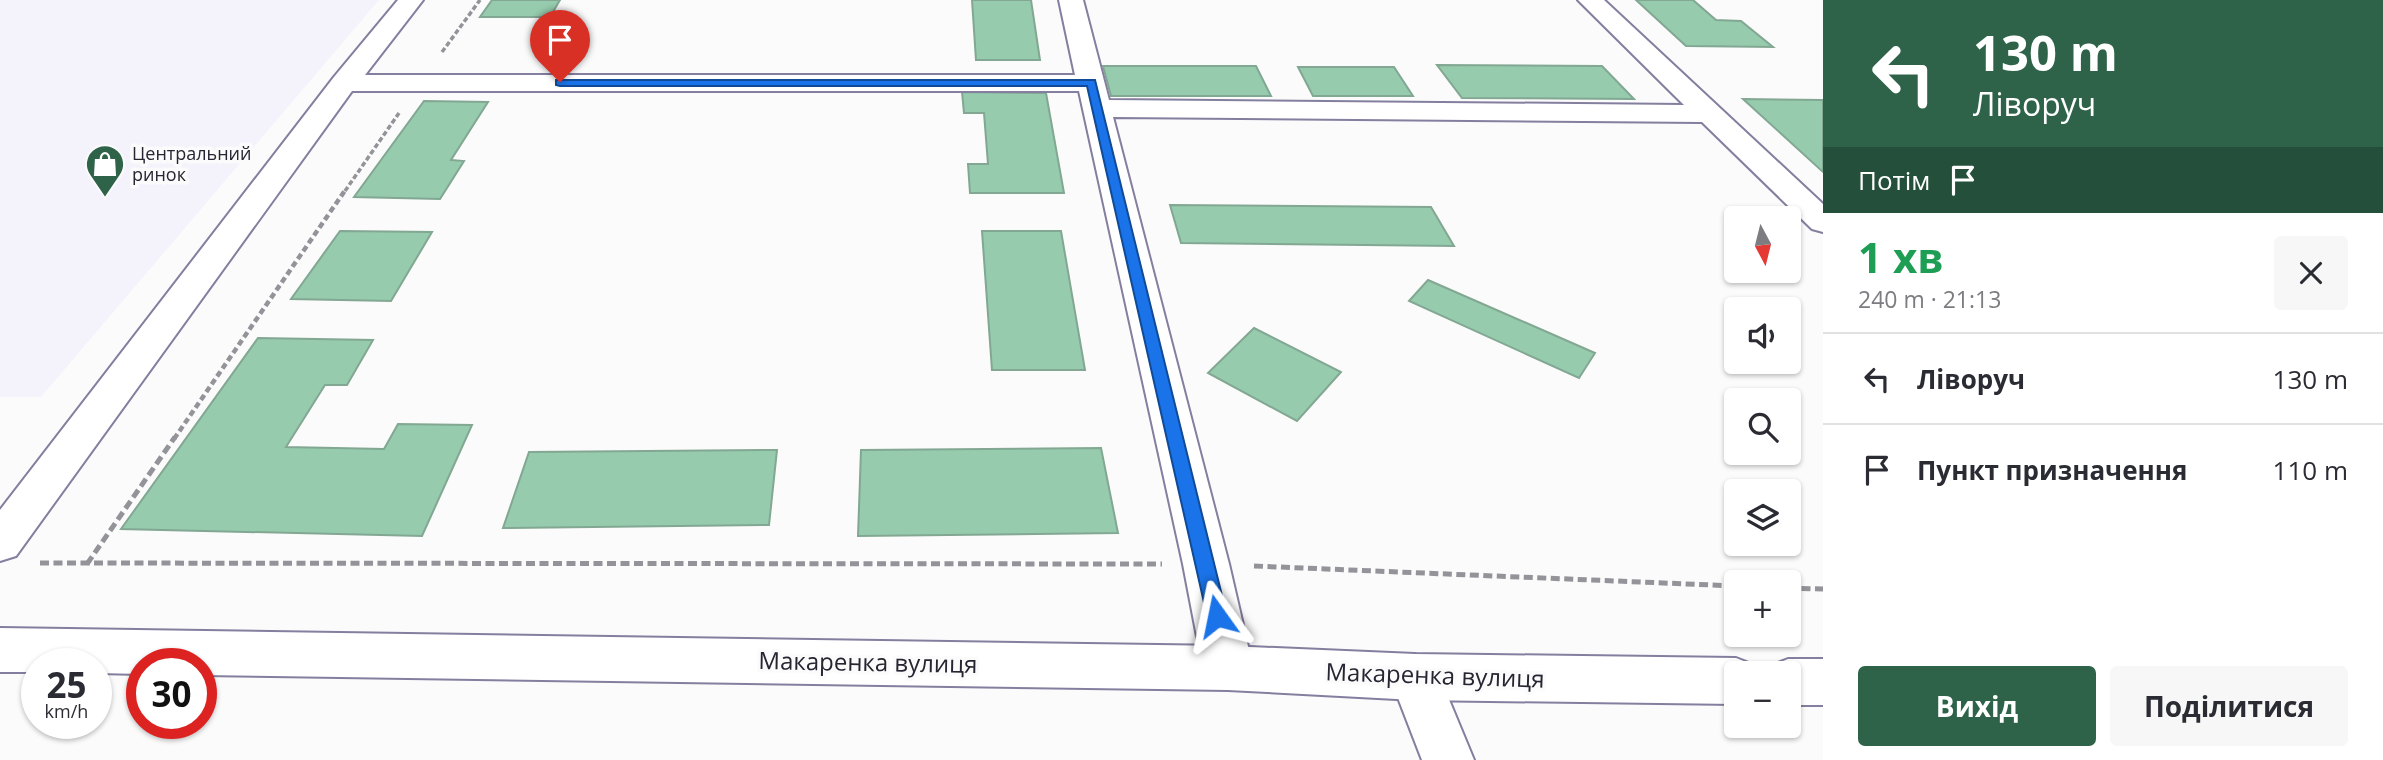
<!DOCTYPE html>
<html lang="uk">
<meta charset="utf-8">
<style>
body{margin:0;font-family:"Open Sans",sans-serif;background:#f7f7f7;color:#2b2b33;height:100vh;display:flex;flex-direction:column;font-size:26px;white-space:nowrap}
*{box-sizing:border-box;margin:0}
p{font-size:23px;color:#7c7c81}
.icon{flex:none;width:38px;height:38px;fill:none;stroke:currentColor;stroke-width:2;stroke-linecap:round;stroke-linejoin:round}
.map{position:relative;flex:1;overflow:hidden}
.side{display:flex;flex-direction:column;background:#fff;width:560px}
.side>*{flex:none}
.banner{background:#2e6349;color:#fff;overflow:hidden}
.needle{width:46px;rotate:173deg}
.controls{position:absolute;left:1724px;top:206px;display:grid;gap:14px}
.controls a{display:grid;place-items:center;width:77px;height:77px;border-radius:7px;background:#fff;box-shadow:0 2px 5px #0004;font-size:35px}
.speed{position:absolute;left:21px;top:648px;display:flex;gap:14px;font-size:35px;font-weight:700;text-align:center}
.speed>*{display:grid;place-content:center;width:91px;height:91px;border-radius:50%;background:#fff;box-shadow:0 2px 5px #0004;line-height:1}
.speed small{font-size:18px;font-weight:400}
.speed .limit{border:10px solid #d22;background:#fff;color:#111}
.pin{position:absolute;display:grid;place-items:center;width:60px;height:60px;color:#fff;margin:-72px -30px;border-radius:50% 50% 50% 0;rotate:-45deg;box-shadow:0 0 7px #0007}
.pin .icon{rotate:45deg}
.me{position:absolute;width:77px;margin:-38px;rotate:348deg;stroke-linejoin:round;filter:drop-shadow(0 0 5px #0008)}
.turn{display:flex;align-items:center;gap:24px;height:147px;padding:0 35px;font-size:32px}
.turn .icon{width:91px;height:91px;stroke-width:2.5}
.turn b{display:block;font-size:49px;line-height:60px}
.then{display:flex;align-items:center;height:66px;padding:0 35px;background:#0003;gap:14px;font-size:26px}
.round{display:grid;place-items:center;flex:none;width:74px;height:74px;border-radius:7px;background:#f7f7f7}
.overview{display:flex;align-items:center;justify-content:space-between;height:119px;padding:0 35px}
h1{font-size:42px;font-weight:700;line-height:52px;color:#1e9e55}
.cta{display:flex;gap:14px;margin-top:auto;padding:14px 35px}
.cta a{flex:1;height:80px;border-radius:7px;background:#2e6349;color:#fff;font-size:28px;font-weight:700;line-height:80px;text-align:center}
.cta a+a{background:#f7f7f7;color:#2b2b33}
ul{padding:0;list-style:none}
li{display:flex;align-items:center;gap:21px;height:91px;padding:0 35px;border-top:2px solid #e1e1e2}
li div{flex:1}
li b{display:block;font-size:26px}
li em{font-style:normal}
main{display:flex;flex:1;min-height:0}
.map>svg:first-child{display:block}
</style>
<main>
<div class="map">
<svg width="1823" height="760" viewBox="0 0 1823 760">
<rect width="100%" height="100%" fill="#fbfbfb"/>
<path fill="#f4f3fc" d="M0 0H379L41 397H0Z"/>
<g fill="#96cbad" stroke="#82a792" stroke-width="2">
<path d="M492 0H560L550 17H480Z"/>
<path d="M972 0H1031L1040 60H976Z"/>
<path d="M1636 0H1693L1716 20 1741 21 1773 47 1686 46Z"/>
<path d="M1437 65 1602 66 1634 99 1462 98Z"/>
<path d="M1103 66H1256L1271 96H1111Z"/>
<path d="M1298 67H1394L1413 96H1313Z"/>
<path d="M962 92 1046 93 1064 193H970L968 164H988L984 113H964Z"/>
<path d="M1743 99 1823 100V172Z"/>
<path d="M424 101 488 102 451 160 464 161 440 199 354 197Z"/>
<path d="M1170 205 1431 207 1454 246 1181 243Z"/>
<path d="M340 231 432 232 391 301 291 299Z"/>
<path d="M982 231H1061L1085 370H992Z"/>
<path d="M1428 280 1595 353 1579 378 1409 301Z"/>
<path d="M1254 328 1341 372 1297 421 1208 373Z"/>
<path d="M258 338 373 340 347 385H325L286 447 384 449 398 424 472 425 422 536 121 529Z"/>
<path d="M1101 448 1118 533 858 536 861 450Z"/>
<path d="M777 450 769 525 503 528 529 452Z"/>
</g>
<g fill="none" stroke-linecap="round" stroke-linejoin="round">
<g stroke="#847e9f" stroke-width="4">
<g id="minor">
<path d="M398 0H423L365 75H1075L1059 0H1083L1109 100 1684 105 1578 0H1604L1823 204V232L1812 229 1702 122 1113 117 1229 564 1253 668 1245 684 1228 690 1211 684 1203 668 1183 564 1079 91H352L16 556 0 561V510L334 77Z"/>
<path d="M1415 654 1433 661 1474 760H1422L1390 677 1397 661Z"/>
</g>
</g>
<g stroke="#847e9f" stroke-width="4">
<g id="tertiary">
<path d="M0 628 1228 646 1415 654 1736 658 1754 665 1758 674H1736V704L1415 700 1228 690 201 675V663H142V674L96 673V663H37V672H0Z"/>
<path d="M1788 659H1823V705H1788V674H1767L1770 666Z"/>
</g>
</g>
<g stroke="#949399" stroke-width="3.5" stroke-dasharray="5 2.5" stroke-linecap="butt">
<path d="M442 52 480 0"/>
<path d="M345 191 399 113"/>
</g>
<path stroke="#949399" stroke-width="4.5" stroke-dasharray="6 3.5" stroke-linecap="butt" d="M174 439 346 189"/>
<g stroke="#949399" stroke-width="5" stroke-dasharray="9 4.5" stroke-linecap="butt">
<path d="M40 563 1162 564"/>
<path d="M87 564 175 437"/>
<path d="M1254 566 1736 586"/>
<path d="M1788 588 1823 589"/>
</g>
<use href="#minor" fill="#fff" fill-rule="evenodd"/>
<use href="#tertiary" fill="#fff" fill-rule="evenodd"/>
</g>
<path fill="#1a73e8" stroke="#114b97" stroke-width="2" d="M556 80H1095L1227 616 1224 622 1217 625 1210 622 1207 616 1087 86H560L556 85Z"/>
<defs>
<g id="shop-pin" transform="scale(2.0125)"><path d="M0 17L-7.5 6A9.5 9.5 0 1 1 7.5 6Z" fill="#2e6349" stroke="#fbfbfb"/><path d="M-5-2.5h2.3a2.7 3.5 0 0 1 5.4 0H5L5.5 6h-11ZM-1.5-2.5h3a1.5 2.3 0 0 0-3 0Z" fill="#fff"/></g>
</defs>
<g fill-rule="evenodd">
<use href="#shop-pin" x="105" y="164"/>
</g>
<g text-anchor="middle" stroke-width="7" stroke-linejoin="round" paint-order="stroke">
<g font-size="18" fill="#272532" stroke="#fbfbfb" text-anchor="start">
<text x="132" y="160">Центральний<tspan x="132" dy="21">ринок</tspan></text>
</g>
<g font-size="24" fill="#272532" stroke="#fbfbfb">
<text transform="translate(868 663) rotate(1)" y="8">Макаренка вулиця</text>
<text transform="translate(1435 676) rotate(2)" y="8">Макаренка вулиця</text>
</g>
</g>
</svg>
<div class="controls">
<a><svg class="needle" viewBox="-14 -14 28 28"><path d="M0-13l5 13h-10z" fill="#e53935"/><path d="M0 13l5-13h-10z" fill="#7c7c81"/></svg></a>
<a><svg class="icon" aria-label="sound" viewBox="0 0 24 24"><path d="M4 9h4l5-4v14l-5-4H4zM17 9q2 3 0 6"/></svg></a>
<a><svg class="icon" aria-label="search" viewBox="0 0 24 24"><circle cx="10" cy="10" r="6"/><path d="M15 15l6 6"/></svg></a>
<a><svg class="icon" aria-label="layers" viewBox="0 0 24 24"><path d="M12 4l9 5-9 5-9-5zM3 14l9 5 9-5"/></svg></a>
<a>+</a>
<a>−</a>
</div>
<div class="speed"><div>25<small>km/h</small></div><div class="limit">30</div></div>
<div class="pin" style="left:560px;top:82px;background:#d93025"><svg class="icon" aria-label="arrive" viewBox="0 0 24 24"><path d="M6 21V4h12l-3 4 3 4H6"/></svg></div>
<svg class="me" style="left:1217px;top:616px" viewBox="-20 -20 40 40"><path d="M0-17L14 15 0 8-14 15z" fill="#1a73e8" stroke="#fff" stroke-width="4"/></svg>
</div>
<section class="side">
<div class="banner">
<div class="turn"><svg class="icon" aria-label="left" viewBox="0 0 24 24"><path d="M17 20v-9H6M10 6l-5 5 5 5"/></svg><div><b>130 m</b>Ліворуч</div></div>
<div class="then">Потім<svg class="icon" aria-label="arrive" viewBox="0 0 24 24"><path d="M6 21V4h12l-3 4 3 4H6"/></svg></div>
</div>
<div class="overview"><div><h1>1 хв</h1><p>240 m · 21:13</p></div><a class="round"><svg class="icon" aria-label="close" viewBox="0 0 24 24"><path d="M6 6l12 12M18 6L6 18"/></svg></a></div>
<ul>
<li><svg class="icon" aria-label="left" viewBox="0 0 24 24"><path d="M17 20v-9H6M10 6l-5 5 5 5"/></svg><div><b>Ліворуч</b></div><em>130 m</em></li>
<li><svg class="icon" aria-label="arrive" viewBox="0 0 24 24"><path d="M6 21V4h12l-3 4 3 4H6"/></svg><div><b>Пункт призначення</b></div><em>110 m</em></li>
</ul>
<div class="cta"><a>Вихід</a><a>Поділитися</a></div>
</section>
</main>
